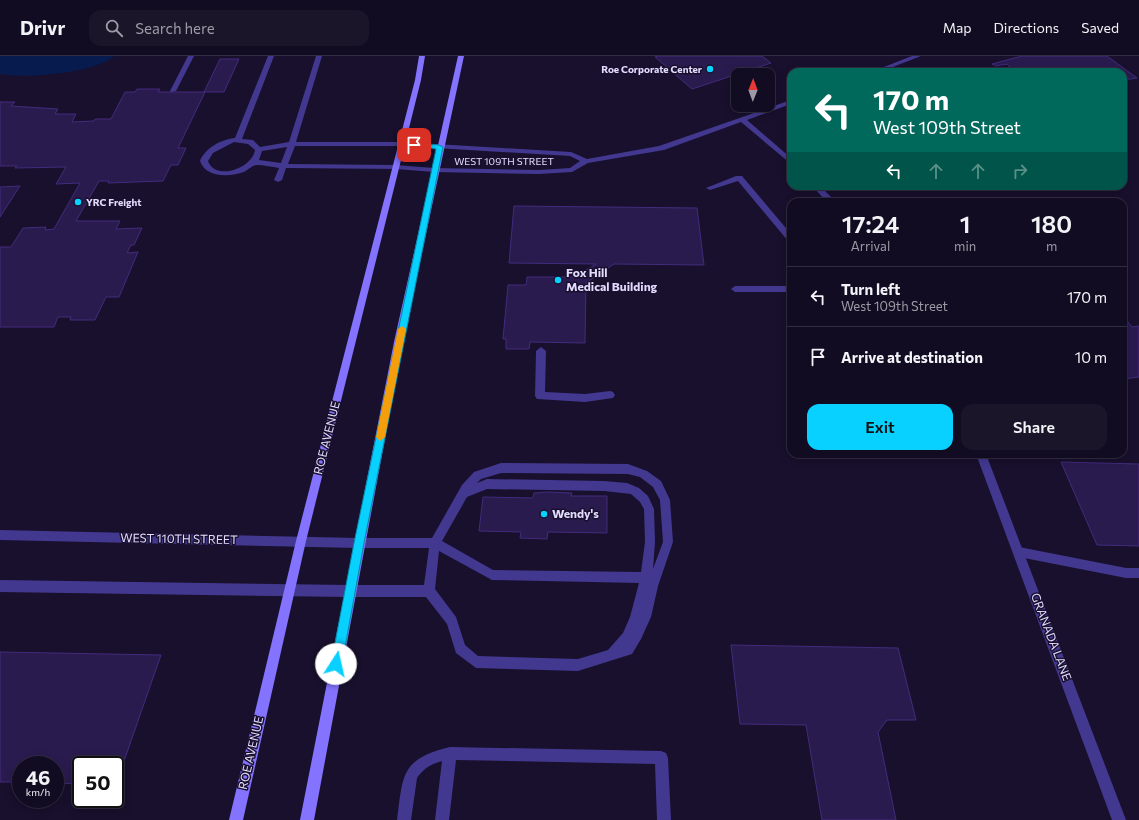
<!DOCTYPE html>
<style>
body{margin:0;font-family:Commissioner,sans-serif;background:#1b152a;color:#f1f3f6;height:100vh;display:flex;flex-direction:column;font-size:15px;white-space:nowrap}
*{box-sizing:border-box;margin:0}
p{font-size:13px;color:#9c9ba5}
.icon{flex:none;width:22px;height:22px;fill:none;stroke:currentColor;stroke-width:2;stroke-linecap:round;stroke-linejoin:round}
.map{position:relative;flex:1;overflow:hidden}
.side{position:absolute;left:787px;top:142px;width:340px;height:260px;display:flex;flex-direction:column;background:#120c22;border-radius:12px;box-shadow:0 2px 10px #0003,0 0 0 1px #312c40}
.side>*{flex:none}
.hud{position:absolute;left:787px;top:12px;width:340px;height:122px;border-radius:12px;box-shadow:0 2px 10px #0003,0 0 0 1px #312c40;background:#00695c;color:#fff;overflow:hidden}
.needle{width:26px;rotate:1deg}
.tools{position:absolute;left:731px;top:12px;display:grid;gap:8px}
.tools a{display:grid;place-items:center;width:44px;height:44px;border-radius:8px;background:#120c22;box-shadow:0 2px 10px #0003,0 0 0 1px #312c40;font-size:20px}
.speed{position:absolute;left:12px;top:700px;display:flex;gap:8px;font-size:20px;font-weight:700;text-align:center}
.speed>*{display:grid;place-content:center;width:52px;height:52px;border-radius:50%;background:#120c22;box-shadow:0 2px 10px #0003,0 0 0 1px #312c40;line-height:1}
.speed small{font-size:10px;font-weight:400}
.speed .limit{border:2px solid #111;border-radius:6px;background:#fff;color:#111}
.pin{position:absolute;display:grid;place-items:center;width:34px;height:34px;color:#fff;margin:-17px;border-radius:8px;box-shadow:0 2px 6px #0006}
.me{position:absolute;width:44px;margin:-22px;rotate:10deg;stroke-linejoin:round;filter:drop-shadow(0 0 3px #0008)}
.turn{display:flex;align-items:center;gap:14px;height:84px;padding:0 20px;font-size:18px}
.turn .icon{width:52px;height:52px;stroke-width:2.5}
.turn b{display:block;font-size:28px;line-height:34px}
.lanes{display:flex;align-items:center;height:38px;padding:0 20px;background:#0003;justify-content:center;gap:20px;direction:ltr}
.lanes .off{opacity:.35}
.eta{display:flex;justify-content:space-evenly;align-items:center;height:68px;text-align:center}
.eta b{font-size:24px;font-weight:600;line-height:28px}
.cta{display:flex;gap:8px;margin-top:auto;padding:8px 20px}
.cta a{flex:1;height:46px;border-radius:12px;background:#08d0ff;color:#111;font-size:16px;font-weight:600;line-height:46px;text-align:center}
.cta a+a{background:#1b152a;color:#f1f3f6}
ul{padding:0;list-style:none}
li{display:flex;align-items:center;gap:12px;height:60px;padding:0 20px;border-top:1px solid #312c40}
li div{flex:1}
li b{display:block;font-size:15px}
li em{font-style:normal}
header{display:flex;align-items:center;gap:24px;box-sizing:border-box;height:56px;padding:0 20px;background:#120c22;border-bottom:1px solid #312c40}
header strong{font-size:19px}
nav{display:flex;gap:22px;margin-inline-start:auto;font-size:14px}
.search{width:280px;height:36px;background:#1b152a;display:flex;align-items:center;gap:10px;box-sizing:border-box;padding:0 14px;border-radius:12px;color:#9c9ba5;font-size:15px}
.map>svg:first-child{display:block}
</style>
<header>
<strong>Drivr</strong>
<div class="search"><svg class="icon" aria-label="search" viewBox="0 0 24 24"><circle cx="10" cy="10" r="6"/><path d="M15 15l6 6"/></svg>Search here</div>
<nav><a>Map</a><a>Directions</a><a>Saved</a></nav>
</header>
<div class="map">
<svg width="1139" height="764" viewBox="0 0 1139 764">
<rect width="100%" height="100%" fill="#18102d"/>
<path fill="#081b4f" d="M0 0H114C97 17 24 23 0 18Z"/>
<g fill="#2a1b4f" stroke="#432b7d">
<path d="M658 0H762L771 7 692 33 655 1Z"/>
<path d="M1022 0H1107L1137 22 1123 24V16H1006L1001 13 1010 11 1007 8 996 10 992 8Z"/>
<path d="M220 3H239L224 36H204Z"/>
<path d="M137 33H160L158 36H205L178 92H186L178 109H171L163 125 108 127 109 125H99L76 165H120L116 173 142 172 134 189H131L127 197 138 196 119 241H106L95 264H70L71 261H58L54 271H0V191H11L23 172 46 171 45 174 54 173 80 127 56 128 66 111 15 112 17 110H0V46H15L11 50 58 53 55 58H76L72 66 94 65 95 63H111L125 36H135Z"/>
<path d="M20 130 0 161V131Z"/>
<path d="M514 150 697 152 704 209 614 208 586 227 585 287 530 286 529 293H506V283H503L508 229H526L527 221H574L596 208 509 207Z"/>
<path d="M1124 261 1132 271 1139 270V321L1123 323Z"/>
<path d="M1061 406 1139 408V490L1097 489Z"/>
<path d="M548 436 572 437 571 440H607V477L548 476 547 483 520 482 521 476 479 475 483 441 533 442 534 437Z"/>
<path d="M731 589 898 592 916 664H887L878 676 896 764H822L806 669 740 668Z"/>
<path d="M0 596 161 599 116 728 115 709H81V728L55 727V709H21V726H0Z"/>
</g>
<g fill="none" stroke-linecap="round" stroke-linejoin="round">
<g fill="#43388f" fill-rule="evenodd">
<path d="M188 0H194L176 35 171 36 170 35Z"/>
<path d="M268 0H274L242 83 253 84 260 91 289 86 316 0H322L296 86H402L406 88 402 90H295L288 108 396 109 400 111 399 113 286 112 282 124 278 126 274 124 279 112C272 111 264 109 257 109 253 109 248 114 244 116 229 121 206 122 200 105 205 92 222 83 235 82ZM234 86 248 88 255 94C252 113 215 125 208 105L213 97ZM287 91 281 107 259 104 262 95Z"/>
<path d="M736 120H742L791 178V186L788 185 738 125 710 134 706 132Z"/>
<path d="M735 230H791V236H735L731 233Z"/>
<path d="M541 291 546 295 545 336 585 338 610 335 613 336 615 339 613 342 585 346 537 343 535 340 536 295Z"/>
<path d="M501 407 628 408 647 415 661 425 670 444 673 486 658 530 651 561 641 583 632 598 578 615 476 612 456 597 447 568 426 541H350L346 539 344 535 346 531 350 529H424L429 492H359L355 491 354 487 355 483 359 482H432L462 429 474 416ZM501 417 628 418 640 421 653 431 660 444 663 486 653 513 655 486 654 453 648 440 639 432 627 427 604 425 487 423 477 427 481 423ZM487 433 604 435 631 438 640 446 644 453 645 486 641 516 493 514 442 485 467 441ZM439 495 492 524 639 527 630 561 623 577 608 594 578 603 478 600 465 589 456 561 435 533Z"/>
<path d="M1019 491 1126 512H1139V522H1126L1019 501 1015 500 1013 496 1015 492Z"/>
<path d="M450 691 661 695 666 697 668 702 671 764H657L655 708 456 704 449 764H435L442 705C431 708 424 712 417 722L411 764H397C403 718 401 703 450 691Z"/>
</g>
<g fill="#43388f" fill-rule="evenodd">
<path d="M912 0H921L880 16H871Z"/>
<path d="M791 44V48L747 64 791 102V108L741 66 664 94 588 107 572 116 539 118 434 116 396 113 392 111 396 109 434 112 539 114 570 112 580 105 570 100 402 90 398 88 402 86 571 96 587 103 659 90Z"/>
<path d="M812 130H820L836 146H827Z"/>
<path d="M976 398H986L1126 764H1112Z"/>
<path d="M0 474 359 482 363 483 364 487 363 491 359 492 0 484Z"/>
<path d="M0 524 350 529 354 531 356 535 354 539 350 541 0 536Z"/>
</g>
<g fill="#8373ff" fill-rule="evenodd">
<path d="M419 0H425L421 24 306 485 243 764H229L296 485 415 24Z"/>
<path d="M458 0H464L403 286 314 764H300L394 286Z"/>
</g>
</g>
<path fill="#08d0ff" stroke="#0587a6" d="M414 87 439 89 443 91 364 487 342 608 340 612 336 613 333 612 331 608 354 487 436 93 412 90 411 89Z"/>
<path fill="#f59e0b" d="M402 270 406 273 385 381 380 385 376 381 398 273Z"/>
<g fill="#08d0ff" stroke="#18102d" stroke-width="1.5">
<circle cx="710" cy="13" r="4"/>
<circle cx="78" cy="146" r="4"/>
<circle cx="558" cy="224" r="4"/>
<circle cx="544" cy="458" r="4"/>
</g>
<g text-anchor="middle" stroke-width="3" stroke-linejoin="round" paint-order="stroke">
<g font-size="10" font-weight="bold" fill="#e3dcff" stroke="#18102d" text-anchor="end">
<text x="702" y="17">Roe Corporate Center</text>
<text x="86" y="150" text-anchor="start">YRC Freight</text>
</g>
<g font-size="10" fill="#e3dcff" stroke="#18102d">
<text x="504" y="109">WEST 109TH STREET</text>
</g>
<g font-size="12" font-weight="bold" fill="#e3dcff" stroke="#18102d" text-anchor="start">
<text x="566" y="221">Fox Hill<tspan x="566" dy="14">Medical Building</tspan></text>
<text x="552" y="462">Wendy's</text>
</g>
<g font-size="12" fill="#e3dcff" stroke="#18102d">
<text transform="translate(327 382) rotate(-76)" y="4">ROE AVENUE</text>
<text transform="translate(179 483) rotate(1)" y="4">WEST 110TH STREET</text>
<text transform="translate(1051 581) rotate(69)" y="4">GRANADA LANE</text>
<text transform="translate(251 697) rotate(-77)" y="4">ROE AVENUE</text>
</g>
</g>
</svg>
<div class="tools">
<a><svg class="needle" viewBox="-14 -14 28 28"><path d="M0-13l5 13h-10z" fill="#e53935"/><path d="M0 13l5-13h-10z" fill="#9c9ba5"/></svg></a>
</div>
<div class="speed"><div>46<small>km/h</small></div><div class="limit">50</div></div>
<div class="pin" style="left:414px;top:89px;background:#d93025"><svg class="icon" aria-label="arrive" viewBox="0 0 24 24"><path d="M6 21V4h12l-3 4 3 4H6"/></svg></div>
<svg class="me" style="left:336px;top:608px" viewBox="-20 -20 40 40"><circle r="19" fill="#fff"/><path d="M0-13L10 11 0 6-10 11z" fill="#08d0ff"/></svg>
<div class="hud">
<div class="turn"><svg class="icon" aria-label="left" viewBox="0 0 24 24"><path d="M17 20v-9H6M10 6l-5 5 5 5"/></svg><div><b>170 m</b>West 109th Street</div></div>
<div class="lanes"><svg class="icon" aria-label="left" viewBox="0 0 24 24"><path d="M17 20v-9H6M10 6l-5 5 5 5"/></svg><svg class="icon off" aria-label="ahead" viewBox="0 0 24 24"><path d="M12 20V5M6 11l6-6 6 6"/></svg><svg class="icon off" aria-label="ahead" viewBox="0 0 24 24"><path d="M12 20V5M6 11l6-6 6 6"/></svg><svg class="icon off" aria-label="right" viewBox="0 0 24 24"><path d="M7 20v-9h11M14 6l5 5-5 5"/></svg></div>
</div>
<section class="side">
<div class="eta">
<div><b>17:24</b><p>Arrival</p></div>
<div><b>1</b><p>min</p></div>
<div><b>180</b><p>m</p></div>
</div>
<ul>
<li><svg class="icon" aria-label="left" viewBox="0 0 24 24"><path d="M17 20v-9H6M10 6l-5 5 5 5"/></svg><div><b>Turn left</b><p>West 109th Street</p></div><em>170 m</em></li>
<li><svg class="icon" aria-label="arrive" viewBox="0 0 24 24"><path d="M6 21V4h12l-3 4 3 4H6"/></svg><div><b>Arrive at destination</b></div><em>10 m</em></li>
</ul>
<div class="cta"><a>Exit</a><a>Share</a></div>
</section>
</div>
